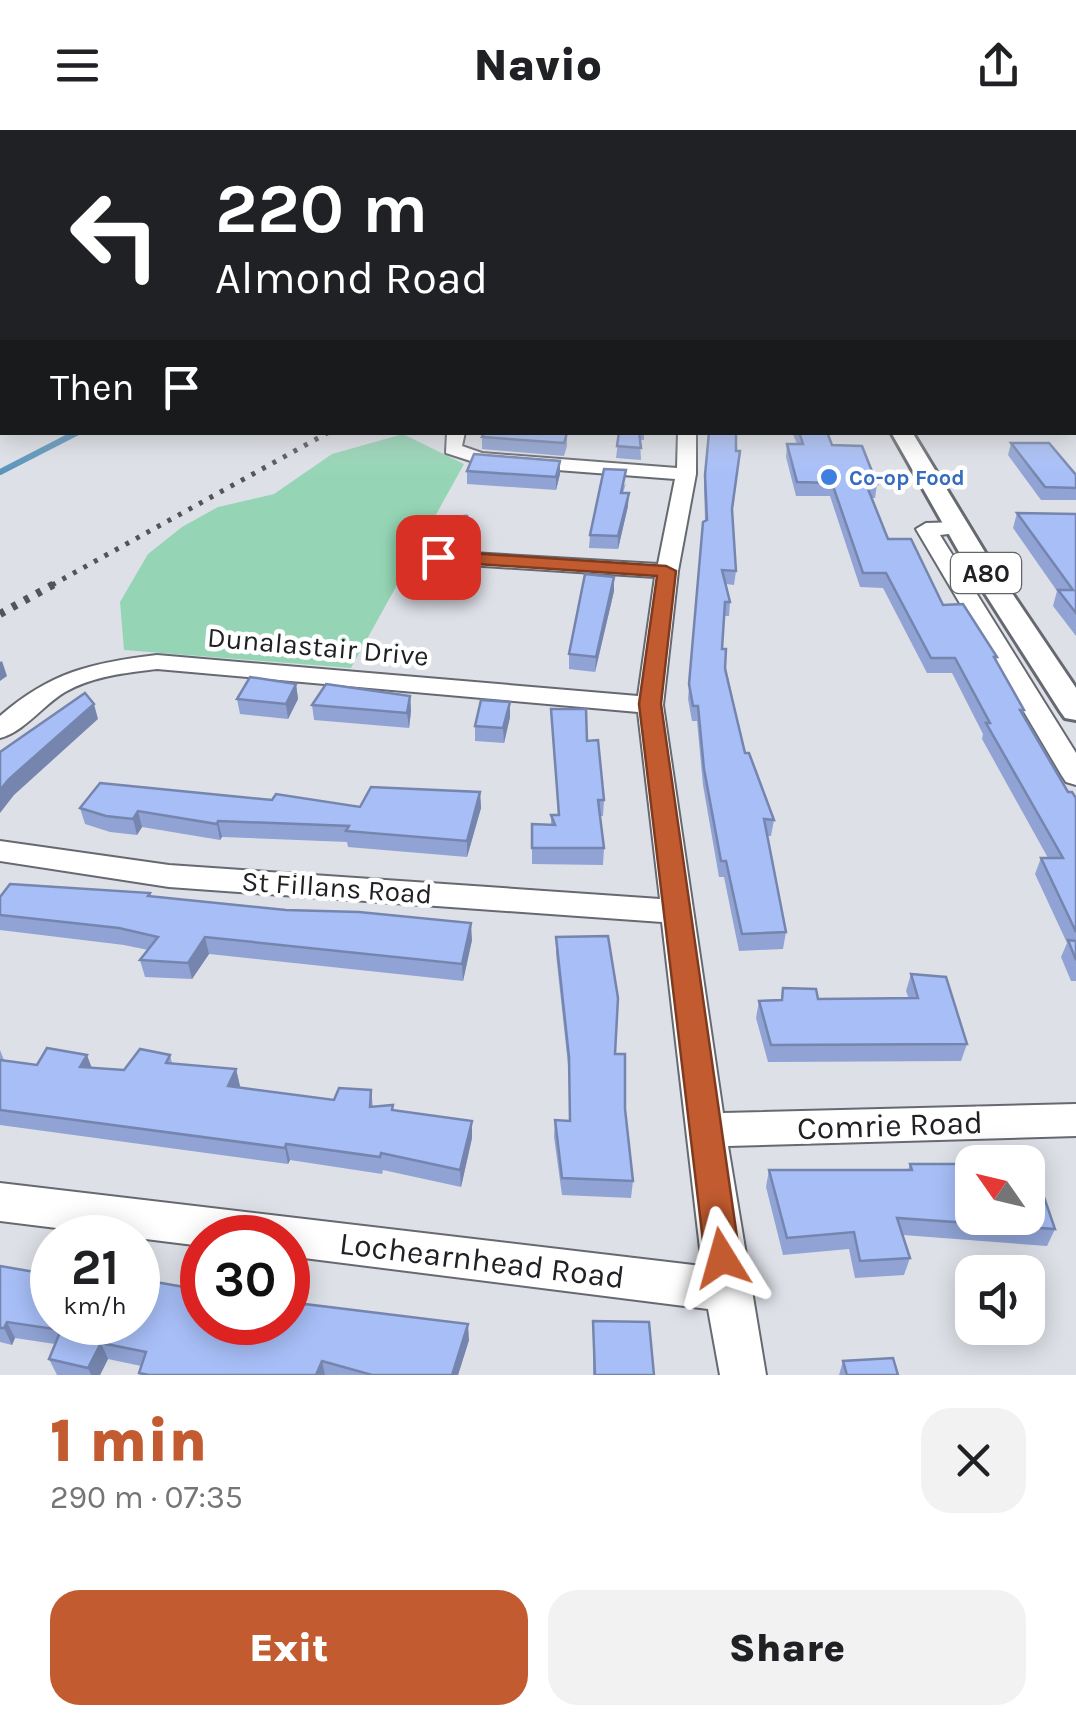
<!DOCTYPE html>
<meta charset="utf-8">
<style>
body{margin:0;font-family:Karla,sans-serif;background:#f2f2f2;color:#202124;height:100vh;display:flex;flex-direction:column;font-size:38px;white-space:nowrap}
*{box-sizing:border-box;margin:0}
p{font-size:32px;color:#757577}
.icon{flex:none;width:55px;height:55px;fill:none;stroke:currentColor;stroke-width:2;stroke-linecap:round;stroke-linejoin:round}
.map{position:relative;height:1245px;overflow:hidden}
.sheet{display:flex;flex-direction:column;background:#fff;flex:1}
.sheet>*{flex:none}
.hud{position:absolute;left:0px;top:0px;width:1078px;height:305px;box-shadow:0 5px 25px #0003;background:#202124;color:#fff;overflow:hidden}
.needle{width:65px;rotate:304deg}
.fabs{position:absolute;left:955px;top:1015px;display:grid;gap:20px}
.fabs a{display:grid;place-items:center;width:90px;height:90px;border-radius:20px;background:#fff;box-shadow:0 5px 25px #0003;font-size:50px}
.speed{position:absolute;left:30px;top:1085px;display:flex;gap:20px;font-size:50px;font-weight:700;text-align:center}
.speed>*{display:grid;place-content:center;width:130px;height:130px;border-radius:50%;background:#fff;box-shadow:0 5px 25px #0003;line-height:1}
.speed small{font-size:25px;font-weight:400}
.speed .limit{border:15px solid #d22;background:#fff;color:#111}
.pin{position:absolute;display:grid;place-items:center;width:85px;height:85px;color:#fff;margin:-42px;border-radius:20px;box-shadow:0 5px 15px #0006}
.me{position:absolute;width:110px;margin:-55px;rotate:352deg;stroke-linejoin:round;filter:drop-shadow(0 0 8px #0008)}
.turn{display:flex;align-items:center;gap:35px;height:210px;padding:0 50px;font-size:45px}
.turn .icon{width:130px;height:130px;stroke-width:2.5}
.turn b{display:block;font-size:70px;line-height:85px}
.then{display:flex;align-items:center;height:95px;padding:0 50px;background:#0003;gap:20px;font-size:38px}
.round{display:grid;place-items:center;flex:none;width:105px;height:105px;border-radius:30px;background:#f2f2f2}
.headline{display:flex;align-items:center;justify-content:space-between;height:170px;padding:0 50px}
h1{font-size:60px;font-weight:800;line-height:75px;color:#c25b2f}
.primary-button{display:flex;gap:20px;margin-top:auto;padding:20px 50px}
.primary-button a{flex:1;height:115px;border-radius:30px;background:#c25b2f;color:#fff;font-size:40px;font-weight:800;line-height:115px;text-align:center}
.primary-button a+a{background:#f2f2f2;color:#202124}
header{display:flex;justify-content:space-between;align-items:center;height:130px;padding:0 50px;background:#fff;font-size:45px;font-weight:800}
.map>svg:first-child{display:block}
</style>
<header><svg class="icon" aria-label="menu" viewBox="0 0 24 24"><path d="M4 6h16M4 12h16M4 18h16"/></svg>Navio<svg class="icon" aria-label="share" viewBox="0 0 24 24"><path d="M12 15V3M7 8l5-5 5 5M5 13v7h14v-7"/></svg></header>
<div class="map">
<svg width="1076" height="1245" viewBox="0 0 1076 1245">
<rect width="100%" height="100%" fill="#dde0e7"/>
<path fill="#95d5b5" d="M403 304 464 334 351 538 124 520 120 472 148 424 182 397 218 377 274 364 332 324Z"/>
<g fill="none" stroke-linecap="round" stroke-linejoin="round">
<path stroke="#5894ba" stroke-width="6" d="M0 342 78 302"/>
<g stroke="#676970" stroke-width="4">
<g id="minor">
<rect x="1075" y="201" width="1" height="8"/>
<rect x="1075" y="222" width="1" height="10"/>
<rect x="1075" y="292" width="1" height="10"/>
<path d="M447 302H465L462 316 482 323 677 338 678 302H696V344L678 441 663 575 723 983 1076 974V1006L728 1016 766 1245H720L708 1179 288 1126V1108H202V1116L0 1091V1053L702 1136 662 792 169 757 0 731V711L169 735 660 769 638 582 157 539C125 543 93 546 65 562 43 575 24 602 0 608V586C51 542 91 533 157 525L638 566 655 447 438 433 427 427 438 421 658 434 675 349 480 334 446 323Z"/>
<path d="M958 392 965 394 968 398 965 402 940 405 1076 623V655L1066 652 1062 646 916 399 926 393Z"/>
</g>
</g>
<g stroke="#676970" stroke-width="6">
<path id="major" d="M891 302H912L989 429 1076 558V590L1065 588 1060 581 963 429Z"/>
</g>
<use href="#minor" fill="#fff" fill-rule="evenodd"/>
<use href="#major" fill="#fff" fill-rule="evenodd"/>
<path stroke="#535458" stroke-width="5" stroke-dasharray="4 8" stroke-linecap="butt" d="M52 455 329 302"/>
<path stroke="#535458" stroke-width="8" stroke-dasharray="5 9" stroke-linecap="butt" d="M0 484 56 453"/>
</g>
<g fill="#90a3d4">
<path d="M644 302V310H640L641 330 616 328 619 303H615Z"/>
<path d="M709 302 732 381 736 441 734 455 726 454 730 472 729 486H724L722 519 745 623 774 690 771 706H767L786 802 783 819 739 821 724 747H719L703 655 697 591H692L688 569 703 392 705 391 704 357Z"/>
<path d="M792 302H827L832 315 877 354 875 368H872L888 409 943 475 997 527 996 531 1024 580 1023 584 1068 662 1076 668V851H1071L1061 827 1067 813 1035 744 1041 728H1048L982 609 983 604 952 543H927L883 458 860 457 830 366H796L786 327 787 314H797Z"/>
<path d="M567 303V316L564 326 482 319V307Z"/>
<path d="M1011 313 1076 345V370H1041L1008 325Z"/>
<path d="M560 331V344L556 360 467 354V341Z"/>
<path d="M626 353 623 363 628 376 618 419 589 418 590 405Z"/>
<path d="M1017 383 1076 384V506L1053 476 1057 461 1013 398Z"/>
<path d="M468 400 467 419 457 418 456 405Z"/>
<path d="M465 439 463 467 437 464 436 450Z"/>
<path d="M614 447V461L595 542 569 539V524Z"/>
<path d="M296 554 298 569 288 589 240 584 237 569Z"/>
<path d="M410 566 411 581 409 598 314 590 312 575Z"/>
<path d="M510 572V587L504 613 475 611V596Z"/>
<path d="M551 579 587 611 604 670 603 686H600L604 718 603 735 532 734V694L551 695V685H558Z"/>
<path d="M480 662 481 678 467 727 348 717 347 712 222 707 220 710 142 697 137 705 110 702 85 694 80 678 272 670 360 677Z"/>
<path d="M150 763 151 766 472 810 463 851 209 824 192 849 145 847 140 830 148 820 124 815 0 800V767Z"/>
<path d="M556 807 615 924 625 979 633 1051 631 1068 562 1065 554 1007 555 990 570 991 569 944 556 824Z"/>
<path d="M911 844 967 914 961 931 768 932 756 888 759 871 781 870 783 858 818 869H909L906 861Z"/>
<path d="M0 920 4 930 37 935 124 940 170 925 172 933 236 939 240 957 334 970 371 960 373 977 393 975V980L472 991V1008L461 1057 383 1040 382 1044 290 1030 288 1034 0 995Z"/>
<path d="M910 1034 1055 1099 1047 1116 903 1105 910 1128 904 1145 855 1148 849 1119 783 1125 766 1057 769 1040H908Z"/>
<path d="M0 1136 469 1210 458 1245H140L139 1243 141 1236 108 1229 100 1245H57L49 1229 55 1214 15 1208 12 1215 0 1212Z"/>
<path d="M593 1191 654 1245H593Z"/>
<path d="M843 1231 898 1245H839Z"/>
</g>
<g fill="#7585ad">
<path d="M560 331V344L556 360V347Z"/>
<path d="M629 363 628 376 618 419V406Z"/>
<path d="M614 447V461L595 542 596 527Z"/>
<path d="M2 531 7 546 0 551V532Z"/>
<path d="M296 554 298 569 288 589 286 574Z"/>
<path d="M410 566 411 581 409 598 407 583Z"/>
<path d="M510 572V587L504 613 503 598Z"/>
<path d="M94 574 98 589 14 665 0 683V660L9 649Z"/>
<path d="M480 662 481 678 467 727V711Z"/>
<path d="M138 681 142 697 137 705 133 689Z"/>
<path d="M218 691 222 707 220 710 217 694Z"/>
<path d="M471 793 472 810 463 851 462 834Z"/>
<path d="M205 807 209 824 192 849 188 833Z"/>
<path d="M87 925 93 941 80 937Z"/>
<path d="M236 939 240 956 232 972 228 956Z"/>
<path d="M472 991V1008L461 1057 460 1040Z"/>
<path d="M286 1014 290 1030 288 1034 285 1018Z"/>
<path d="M7 1192 15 1208 12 1215 4 1198Z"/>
<path d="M468 1194 469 1210 458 1245H452Z"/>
<path d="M101 1213 108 1229 100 1245H91L88 1238Z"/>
<path d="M322 1231 325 1245H316Z"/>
</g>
<g fill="#a7bef7" stroke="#7585ad" stroke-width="2.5">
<path d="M1075 232 1076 233V274H1075Z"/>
<path d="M485 302H558L567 303 564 313 482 307Z"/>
<path d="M619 302H639L641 318 617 316Z"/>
<path d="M709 302H736V321H740L732 379 736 441 722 440 730 472H725L722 519H726L725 539 745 623H749L774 690 764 689 786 802 742 804 726 731H721L704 639 698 576H693L689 554 703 392 707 390 705 345Z"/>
<path d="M799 302H827L832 315 862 316 877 354H866L888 409H911L943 475 963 474 997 527H994L1024 580H1020L1068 662H1072L1076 668V802L1041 728H1063L986 593H990L955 528H931L886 443H863L832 353 797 352 787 314H803Z"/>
<path d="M1011 313H1049L1076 345V358L1045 357Z"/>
<path d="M474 324 560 331 556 347 467 341Z"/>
<path d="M604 339 626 340 621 363H629L618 406 590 405Z"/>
<path d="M1017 383 1076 384V483L1058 460H1073Z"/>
<path d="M464 386H467L466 405H456Z"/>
<path d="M448 424 465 425 463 453 436 450Z"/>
<path d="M585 444 614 447 596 527 569 524Z"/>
<path d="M250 547 296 554 286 574 237 569Z"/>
<path d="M326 554 410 566 407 583 312 575Z"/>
<path d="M85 563 94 574 9 649 0 660V622Z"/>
<path d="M481 570 510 572 503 598 475 596Z"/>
<path d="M551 579H586L587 611 598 610 604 670H598L604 718H532V694L555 695 551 685H559Z"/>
<path d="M100 653 272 670 276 664 360 677 371 657 480 662 467 711 346 701 349 696 218 691 217 694 138 681 133 689 106 686 80 678Z"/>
<path d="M10 754 150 763 148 766 286 780 359 782 471 793 462 834 205 807 188 833 140 830 158 807 119 798 0 785V767Z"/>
<path d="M608 806 618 868 615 924H625V979L633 1051 562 1048 555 990 570 991 569 927 556 807Z"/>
<path d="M1068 810 1076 811V830Z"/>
<path d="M911 844 946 847 967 914 771 915 759 871 782 870 783 858 816 859 818 869 918 868Z"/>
<path d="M47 918 87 925 80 937 124 940 140 919 170 925 166 933 236 939 228 956 334 970 339 958 371 960 370 977 393 975 392 980 472 991 460 1040 381 1023 380 1027 286 1014 285 1018 0 980V930L37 935Z"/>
<path d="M910 1034H972V1088H1028V1035H1033L1055 1099 897 1088 910 1128 860 1131 854 1102 787 1108 769 1040H912Z"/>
<path d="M0 1136 52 1145V1192H138V1149L202 1160V1192H288V1172L468 1194 452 1245H372L322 1231 316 1245H149L139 1243 146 1222 101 1213 88 1238 49 1229 61 1200 7 1192 4 1198H0Z"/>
<path d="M593 1191 649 1192 654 1245H595Z"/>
<path d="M893 1228 898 1245H847L843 1231Z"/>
</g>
<linearGradient id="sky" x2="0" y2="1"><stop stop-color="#6ea7d6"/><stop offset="0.5" stop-color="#f0f1f4"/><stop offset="1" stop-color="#f0f1f4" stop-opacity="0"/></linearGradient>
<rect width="1076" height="345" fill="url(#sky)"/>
<path fill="#c25b2f" stroke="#7e3b1f" stroke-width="2.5" d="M438 421 666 436 676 441 661 574 740 1128 735 1140 722 1145 710 1140 705 1128 639 574 657 446 432 431 429 427Z"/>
<circle fill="#3f7fe0" stroke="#fff" stroke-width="4" cx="829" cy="347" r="10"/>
<g text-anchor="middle" stroke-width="9" stroke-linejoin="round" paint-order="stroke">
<g font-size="22" font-weight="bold" fill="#366cbe" stroke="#fff" text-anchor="start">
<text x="849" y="355">Co-op Food</text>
</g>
<rect fill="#fff" stroke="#636466" stroke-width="2.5" x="951" y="423" width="70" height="40" rx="8"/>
<g font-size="25" font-weight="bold" fill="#202124">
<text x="986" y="452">A80</text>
</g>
<g font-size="28" fill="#202124" stroke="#fff">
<text transform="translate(318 516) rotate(5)" y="10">Dunalastair Drive</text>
<text transform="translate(337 757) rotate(4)" y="10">St Fillans Road</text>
</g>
<g font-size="32" fill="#202124" stroke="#fff">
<text transform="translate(890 995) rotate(-2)" y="11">Comrie Road</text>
<text transform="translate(482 1130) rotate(7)" y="11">Lochearnhead Road</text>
</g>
</g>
</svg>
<div class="fabs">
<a><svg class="needle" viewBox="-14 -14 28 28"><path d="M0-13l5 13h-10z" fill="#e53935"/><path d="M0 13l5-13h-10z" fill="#757577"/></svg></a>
<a><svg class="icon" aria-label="sound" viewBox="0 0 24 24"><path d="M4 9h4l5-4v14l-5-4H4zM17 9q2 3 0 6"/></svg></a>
</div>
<div class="speed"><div>21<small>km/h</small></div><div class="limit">30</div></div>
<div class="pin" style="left:438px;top:427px;background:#d93025"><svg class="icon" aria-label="arrive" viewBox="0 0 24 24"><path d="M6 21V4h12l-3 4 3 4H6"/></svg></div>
<svg class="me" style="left:722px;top:1128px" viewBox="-20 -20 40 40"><path d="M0-17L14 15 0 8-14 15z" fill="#c25b2f" stroke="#fff" stroke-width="4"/></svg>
<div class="hud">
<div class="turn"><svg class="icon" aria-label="left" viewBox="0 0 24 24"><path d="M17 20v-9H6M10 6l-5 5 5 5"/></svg><div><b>220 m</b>Almond Road</div></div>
<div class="then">Then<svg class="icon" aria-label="arrive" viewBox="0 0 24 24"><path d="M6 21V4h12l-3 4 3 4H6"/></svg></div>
</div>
</div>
<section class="sheet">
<div class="headline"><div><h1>1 min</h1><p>290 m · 07:35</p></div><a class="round"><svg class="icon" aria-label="close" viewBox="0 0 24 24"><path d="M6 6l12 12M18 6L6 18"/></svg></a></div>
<div class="primary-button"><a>Exit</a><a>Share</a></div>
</section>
